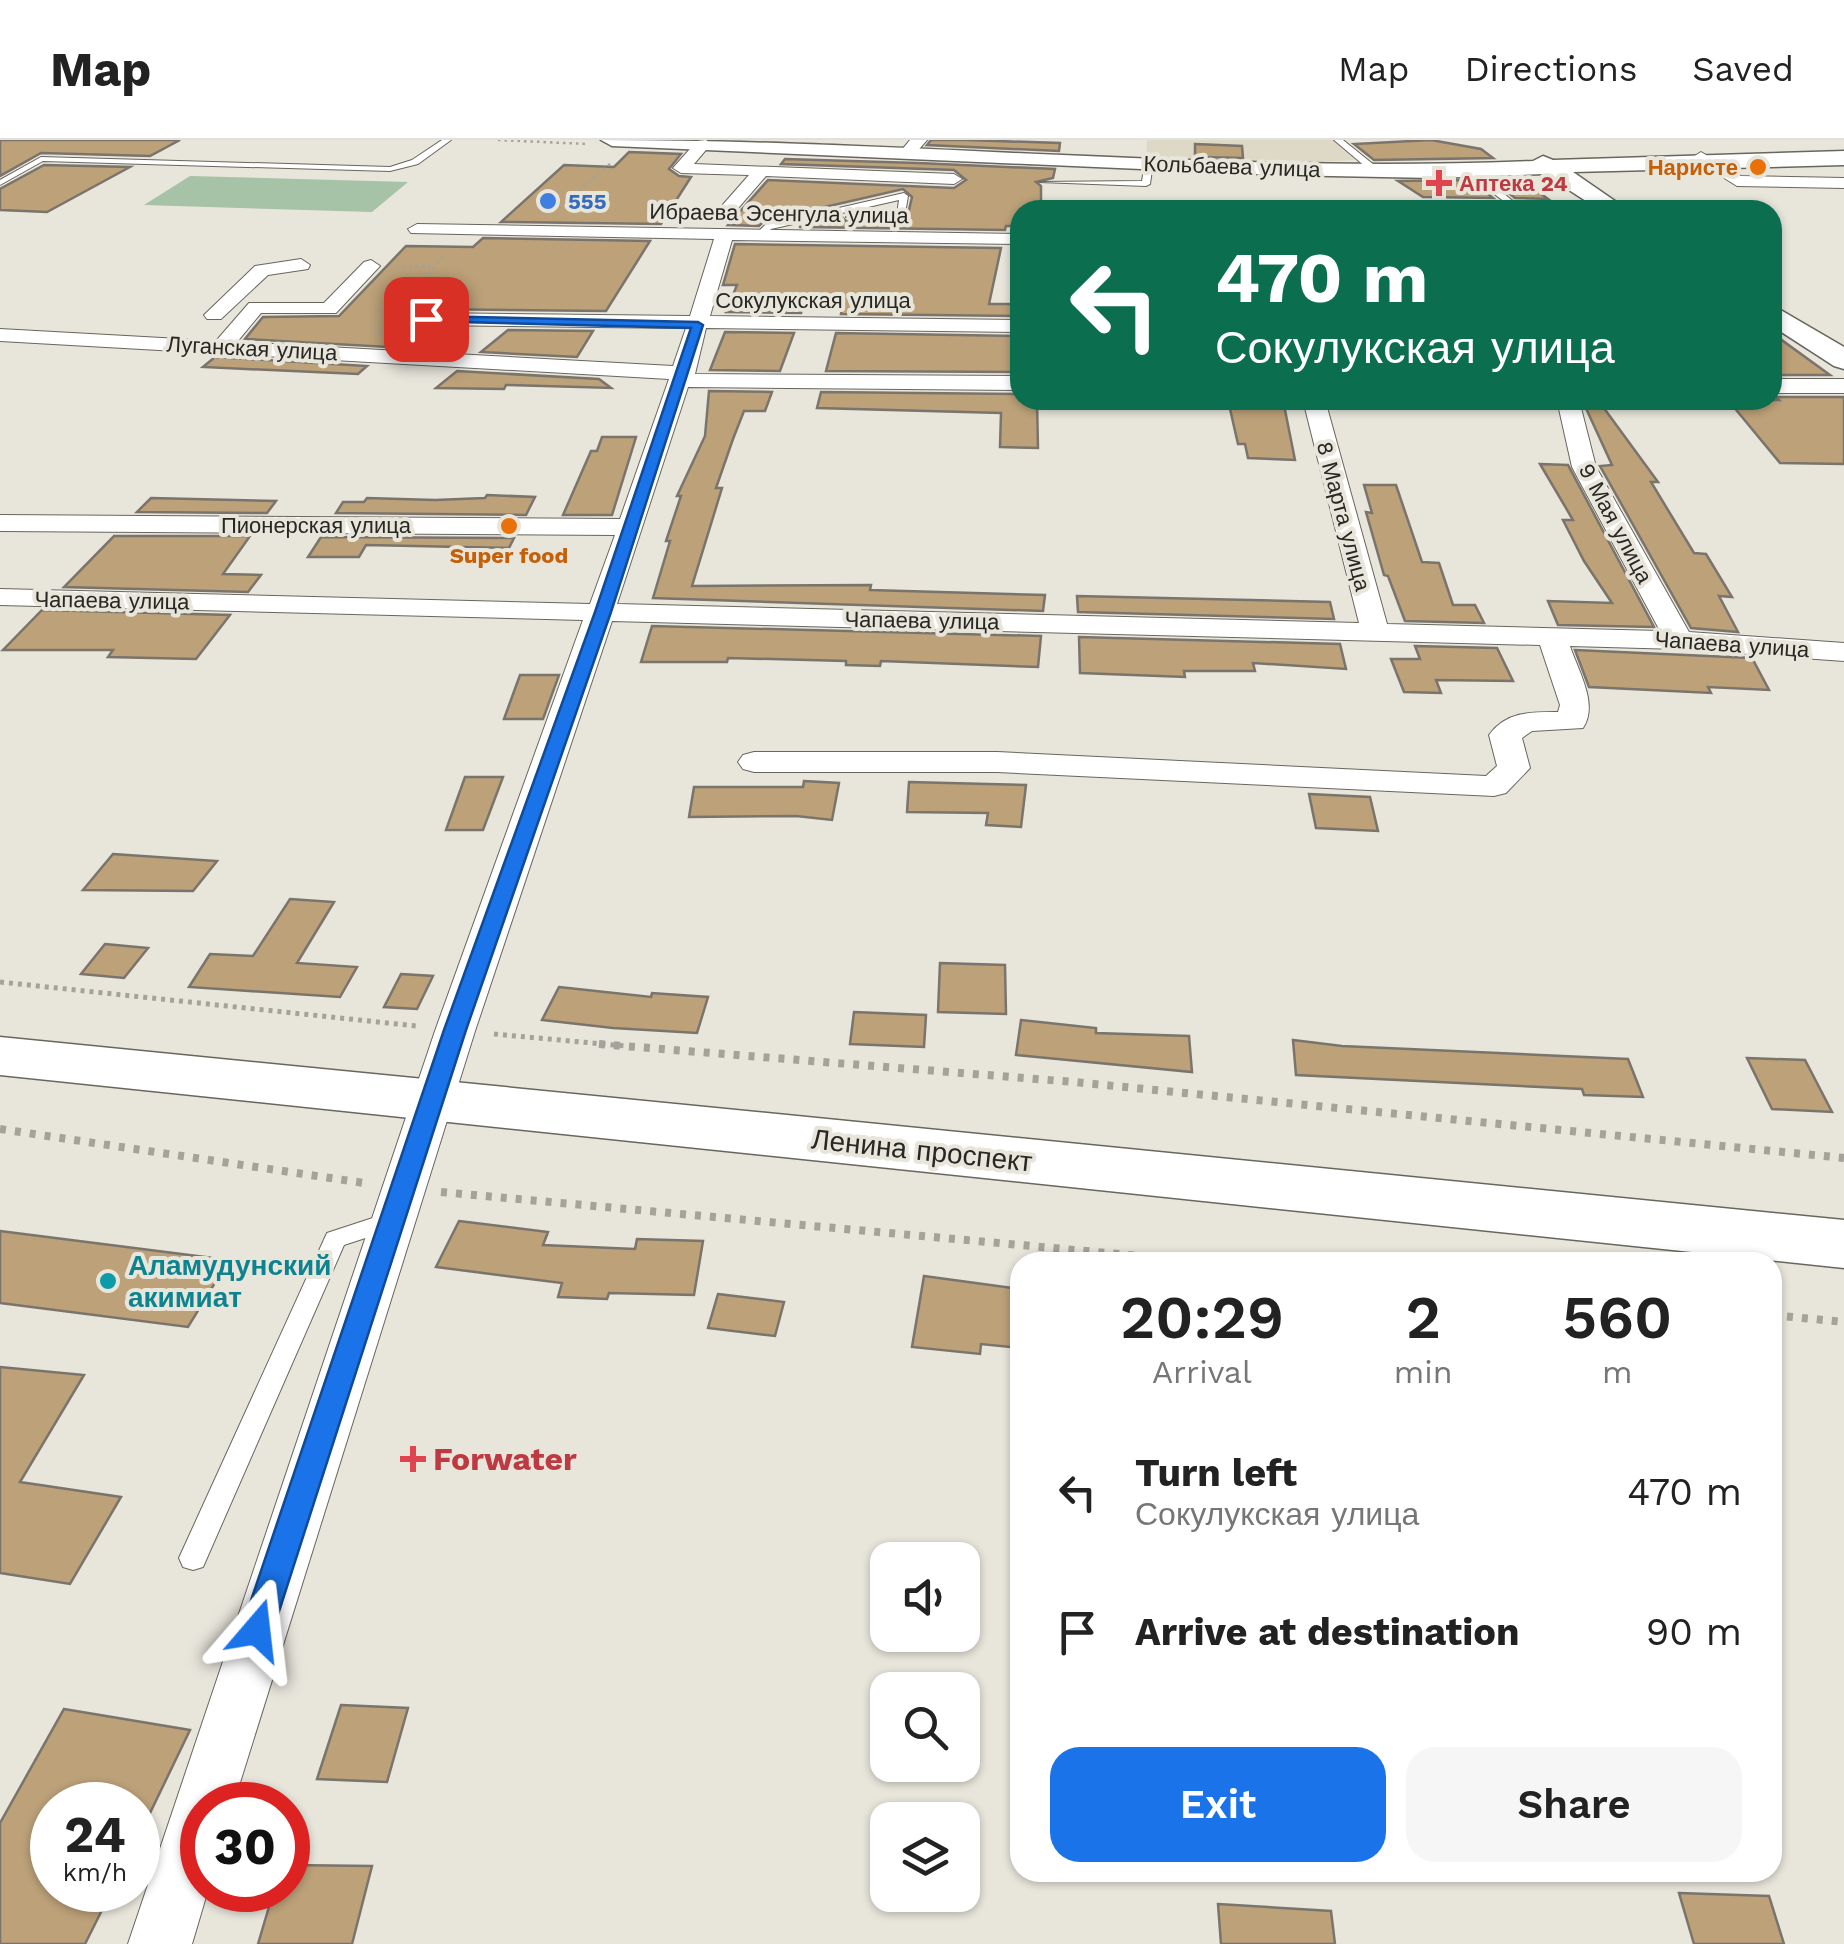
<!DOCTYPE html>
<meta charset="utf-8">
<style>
body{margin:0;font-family:"Work Sans",sans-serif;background:#f6f6f6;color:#222;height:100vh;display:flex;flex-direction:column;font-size:38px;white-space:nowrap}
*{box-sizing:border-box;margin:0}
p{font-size:32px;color:#767676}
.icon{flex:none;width:55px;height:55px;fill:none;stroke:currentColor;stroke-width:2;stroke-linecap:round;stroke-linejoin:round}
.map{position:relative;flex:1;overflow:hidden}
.side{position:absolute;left:1010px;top:1112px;width:772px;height:630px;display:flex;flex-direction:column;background:#fff;border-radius:30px;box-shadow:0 2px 8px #0004}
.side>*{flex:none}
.guide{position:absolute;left:1010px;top:60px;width:772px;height:210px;border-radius:30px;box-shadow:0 2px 8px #0004;background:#0b6e4f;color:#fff;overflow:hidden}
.tools{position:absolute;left:870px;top:1402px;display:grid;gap:20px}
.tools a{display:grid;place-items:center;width:110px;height:110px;border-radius:20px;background:#fff;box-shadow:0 2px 8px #0004;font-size:50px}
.speed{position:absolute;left:30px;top:1642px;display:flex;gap:20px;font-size:50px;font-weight:700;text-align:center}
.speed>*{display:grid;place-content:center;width:130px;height:130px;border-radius:50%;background:#fff;box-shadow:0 2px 8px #0004;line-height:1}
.speed small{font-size:25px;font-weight:400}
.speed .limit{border:15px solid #d22;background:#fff;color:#111}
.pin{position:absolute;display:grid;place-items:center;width:85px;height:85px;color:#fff;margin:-42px;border-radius:20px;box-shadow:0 5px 15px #0006}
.me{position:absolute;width:110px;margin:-55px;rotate:17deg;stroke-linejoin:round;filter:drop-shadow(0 0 8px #0008)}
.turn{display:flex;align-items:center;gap:35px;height:210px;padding:0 40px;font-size:45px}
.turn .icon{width:130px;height:130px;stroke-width:2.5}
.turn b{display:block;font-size:70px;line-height:85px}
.eta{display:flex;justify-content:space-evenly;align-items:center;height:170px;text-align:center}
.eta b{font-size:60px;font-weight:600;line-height:70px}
.cta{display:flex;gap:20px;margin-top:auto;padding:20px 40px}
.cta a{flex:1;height:115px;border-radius:30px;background:#1a73e8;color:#fff;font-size:40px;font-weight:600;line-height:115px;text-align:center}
.cta a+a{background:#f6f6f6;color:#222}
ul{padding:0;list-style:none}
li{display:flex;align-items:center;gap:30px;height:140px;padding:0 40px}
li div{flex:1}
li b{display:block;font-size:38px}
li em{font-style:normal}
header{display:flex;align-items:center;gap:60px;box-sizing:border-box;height:140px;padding:0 50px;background:#fff;border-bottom:2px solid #e0e0e0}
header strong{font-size:48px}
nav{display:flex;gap:55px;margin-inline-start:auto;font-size:35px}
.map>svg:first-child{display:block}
</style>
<header>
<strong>Map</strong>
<nav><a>Map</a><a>Directions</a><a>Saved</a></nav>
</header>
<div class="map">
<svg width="1844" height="1804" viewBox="0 0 1844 1804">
<rect width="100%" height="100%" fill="#e8e5db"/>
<path fill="#ded9c7" d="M1147 0H1333L1355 20 1303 23 1146 17Z"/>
<path fill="#a6c2a7" d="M190 36 408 42 372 72 144 65Z"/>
<g fill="#bca179" stroke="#7a746c" stroke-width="2.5">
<path d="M0 0H180L150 16 41 13 0 36Z"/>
<path d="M931 0H966L1060 3 1059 11 927 5Z"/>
<path d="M1431 0 1481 9 1493 18 1374 20 1354 4Z"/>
<path d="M1195 4 1242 6 1243 18 1195 17Z"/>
<path d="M629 12 681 14 669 29 679 36 691 37 661 84 501 82 564 25 614 27Z"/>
<path d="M785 19 918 23 1055 29 1053 38 1036 42 1041 46V69H1020V86H1006L1005 90 799 87 842 77 846 81 906 83 912 57 903 49 764 81 759 86 728 85 768 40 954 48 966 40 954 30 781 24Z"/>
<path d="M44 25 130 27 47 72 0 70V49Z"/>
<path d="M1521 39 1548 59 1515 58 1492 40Z"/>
<path d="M1471 40 1493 58 1423 57 1398 41Z"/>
<path d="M483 98 650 101 606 171 426 169 414 176V182L388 207 245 199 263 177 339 176 406 106 473 107Z"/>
<path d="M735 104 1001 108 989 164H1020V176L841 174 842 169 807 158 801 173 726 172 737 145H723Z"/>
<path d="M508 190 593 191 577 217 481 212Z"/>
<path d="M725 192 794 193 780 231 710 230Z"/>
<path d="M836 193 1020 196V232L826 231Z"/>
<path d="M1772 193 1830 235H1772Z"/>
<path d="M215 217 367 226 358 234 203 227Z"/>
<path d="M457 231 599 239 611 248 506 245 504 249 436 248Z"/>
<path d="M709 251 772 252 765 271H744L733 299 716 348H722L692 446 871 445 870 450 1045 455 1043 471 653 458 670 401H666L681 356H677L705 296Z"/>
<path d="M821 252 1020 254V260H1037L1038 308 1000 307 1001 273 817 268Z"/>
<path d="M1776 257H1844V324L1780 323 1728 260H1779Z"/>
<path d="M1228 260H1283L1295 320 1248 318 1245 304H1238Z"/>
<path d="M1598 260 1658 342H1651L1694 413 1706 414 1732 457 1719 456 1738 492 1691 488 1600 326 1612 325 1585 266Z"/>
<path d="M602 297H636L612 375H563L591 311H597Z"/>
<path d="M1540 324 1568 325 1654 487 1558 485 1548 461 1612 463 1584 421 1563 380H1573Z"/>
<path d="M1364 345H1396L1422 422 1439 423 1453 465H1475L1484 483 1405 481 1388 436 1384 435 1366 372 1372 373Z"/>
<path d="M487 355 535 357 526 375 336 373 343 362H364L367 358 435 360 485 358Z"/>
<path d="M151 358 276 361 267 373 137 372Z"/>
<path d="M114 396H250L223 434 261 435 248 452 64 447Z"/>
<path d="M321 397 514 398 509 408 366 405 359 417H308Z"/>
<path d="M1077 456 1330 462 1334 479 1078 472Z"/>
<path d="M42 470 230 475 196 519 108 517 113 510H3Z"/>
<path d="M652 486 1041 496 1038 527 881 521 880 526 846 525V521L728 518 727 522H641Z"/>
<path d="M1079 497 1340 504 1346 529 1253 523 1255 531H1184L1185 537 1080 533Z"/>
<path d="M1415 506 1497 508 1513 541 1436 540 1441 553 1404 552 1391 519H1420Z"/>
<path d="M1575 510 1752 518 1769 550 1708 547 1711 553 1589 547Z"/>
<path d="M520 535H559L543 579H504Z"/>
<path d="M465 637H503L483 690H446Z"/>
<path d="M804 641 839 643 832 680 796 676 689 677 694 647H803Z"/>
<path d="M909 642 1026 645 1021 687 986 685 988 673 907 672Z"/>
<path d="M1309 654 1370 657 1378 691 1316 688Z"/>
<path d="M113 714 217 721 193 751 83 750Z"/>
<path d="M290 759 334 762 297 823 357 827 340 857 189 847 210 814 253 816Z"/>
<path d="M105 804 148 808 124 838 81 834Z"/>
<path d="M940 823 1005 825 1006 874 938 872Z"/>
<path d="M401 834 433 836 417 869 384 867Z"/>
<path d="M559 847 651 857 652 853 708 857 697 893 613 888 542 880Z"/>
<path d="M854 872 926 875 924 907 850 904Z"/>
<path d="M1021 880 1096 888V893L1189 896 1192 932 1016 915Z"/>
<path d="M1293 900 1342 906 1628 919 1643 957 1584 955 1582 949 1296 935Z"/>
<path d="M1747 918 1805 920 1832 972 1772 969Z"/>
<path d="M459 1081 548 1092 543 1105 635 1109 637 1099 703 1101 694 1155 609 1153 607 1159 558 1157 562 1143 436 1127Z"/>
<path d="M0 1091 229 1120 188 1187 0 1163Z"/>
<path d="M924 1136 1020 1149V1208L981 1204 980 1214 912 1207Z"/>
<path d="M718 1154 784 1162 775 1196 708 1188Z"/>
<path d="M0 1227 84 1235 20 1342 121 1357 70 1444 0 1433Z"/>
<path d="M341 1565 408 1568 387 1642 317 1639Z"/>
<path d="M64 1569 190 1590 138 1698V1665H52V1750H112L85 1804H0V1683Z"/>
<path d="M288 1725 372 1726 352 1804H258L274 1750H288Z"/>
<path d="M1679 1753 1769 1756 1784 1804H1694Z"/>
<path d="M1218 1764 1331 1771 1335 1804H1221Z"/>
</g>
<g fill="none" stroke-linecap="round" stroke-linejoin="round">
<g stroke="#68665d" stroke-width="2">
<g id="service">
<path d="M442 0H451L418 24 390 31 43 21 0 45V40L41 17 390 27 412 20Z"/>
<path d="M1334 0H1343L1379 29V33H1373Z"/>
<path d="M1149 21 1153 23 1150 44 1146 46 1040 42 1142 41 1145 23Z"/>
<path d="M1466 28H1472L1524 70H1515L1466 32Z"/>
<path d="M904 53 908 56 904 80 846 77 897 75 899 60 771 89 760 98 755 95 765 85Z"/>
<path d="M391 1072 399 1075 402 1081 399 1087 344 1105 203 1427 193 1430 183 1427 179 1418 327 1093Z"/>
</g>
</g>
<g stroke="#68665d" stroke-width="2">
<g id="minor">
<path d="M706 0 711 4 694 24 954 34 962 39 954 44 766 36 727 81 721 82 712 77 749 35 681 33 673 28 697 1Z"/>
<path d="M910 0H927L914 15H902L900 12Z"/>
<path d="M1701 12 1741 36 1844 38V48L1737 46 1695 20 1693 17Z"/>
<path d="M417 84 1020 94V104L732 100 710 176 1020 180V192L706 188 695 234 1020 236V250L688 247 617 464 1359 483 1303 260H1325L1387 484 1660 491 1572 327 1557 260H1579L1596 327 1689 492 1844 503V521L1679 509 1570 506C1578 531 1599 564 1583 588L1532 591 1522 598 1530 628 1506 653 1494 656 997 632H754L743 629 738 622 743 615 754 612H997L1486 636 1497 626 1489 595C1506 571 1532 572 1558 572L1560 565 1540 505 612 481 475 891 233 1665H202V1750H208L192 1804H128L435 891 583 480 0 465V449L590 464 615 395 0 391V375L620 379 669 239 0 201V189L216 201 249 163H324L364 122 371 120 380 126 336 173H261L237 202 673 226 686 188 426 185 416 179 426 173 690 176 714 99 411 93 408 89Z"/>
<path d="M301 119 310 125 308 129 268 135 221 179H207L204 175 255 126Z"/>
<rect x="1772" y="239" width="72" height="14"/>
</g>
</g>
<g stroke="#68665d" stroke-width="3">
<g id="secondary">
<path d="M601 0C912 0 1223 34 1533 21L1543 16 1553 20 1844 11V25L1573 32 1628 70H1600L1544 34 1434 38 1280 35 612 6Z"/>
<path d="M1772 165 1844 207V229L1834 226 1772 186Z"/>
<path d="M0 897 1844 1080V1128L0 935Z"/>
</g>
</g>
<g stroke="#a5a29a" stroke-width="2.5" stroke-dasharray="2.5 4" stroke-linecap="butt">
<path d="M498 0 587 4"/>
<path d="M559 68 610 24"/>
<path d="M396 126H434"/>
<path d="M412 154 446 113"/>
</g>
<g stroke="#a5a29a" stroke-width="4" stroke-dasharray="2.5 4" stroke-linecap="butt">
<path d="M406 161 414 152"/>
<path d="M380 192 398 171"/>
</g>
<g stroke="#a5a29a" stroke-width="5" stroke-dasharray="4 5" stroke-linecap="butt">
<path d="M0 842 416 886"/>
<path d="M494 894 625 906"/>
</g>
<g stroke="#a5a29a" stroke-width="8" stroke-dasharray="6 9" stroke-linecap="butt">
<path d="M599 904 1074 942 1844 1018"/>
<path d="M0 989 364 1043"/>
<path d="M441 1052 1206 1122"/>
<path d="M1772 1175 1844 1182"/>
</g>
<use href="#service" fill="#fff" fill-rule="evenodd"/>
<use href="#minor" fill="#fff" fill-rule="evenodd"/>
<use href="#secondary" fill="#fff" fill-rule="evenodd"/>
</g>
<path fill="#1a73e8" stroke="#114b97" stroke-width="2.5" d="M426 176 698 182 703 185 611 472 466 890 273 1490 269 1501 257 1505 246 1501 241 1490 444 890 595 472 691 188 422 181Z"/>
<g fill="#e8710a" stroke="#e8e5db" stroke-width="4">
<circle cx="1758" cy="27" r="10"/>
<circle cx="509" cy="386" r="10"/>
</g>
<g fill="#e0444e" stroke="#e8e5db" stroke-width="4">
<path d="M1434 28h10v10h10v10h-10v10h-10v-10h-10v-10h10z"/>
<path d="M408 1304h10v10h10v10h-10v10h-10v-10h-10v-10h10z"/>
</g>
<circle fill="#3f7fe0" stroke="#e8e5db" stroke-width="4" cx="548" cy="61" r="10"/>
<circle fill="#0f9aa8" stroke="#e8e5db" stroke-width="4" cx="108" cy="1141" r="10"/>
<g text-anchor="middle" stroke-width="8" stroke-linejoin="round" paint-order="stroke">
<g font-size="22" fill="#282723" stroke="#e8e5db">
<text transform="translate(1232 26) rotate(2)" y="8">Кольбаева улица</text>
<text transform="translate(779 73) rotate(1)" y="8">Ибраева Эсенгула улица</text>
<text x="813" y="168">Сокулукская улица</text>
<text transform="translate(252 208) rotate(3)" y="8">Луганская улица</text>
<text transform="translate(1344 376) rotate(75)" y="8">8 Марта улица</text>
<text transform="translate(1616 383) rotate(62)" y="8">9 Мая улица</text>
<text x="316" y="393">Пионерская улица</text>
<text transform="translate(112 460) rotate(1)" y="8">Чапаева улица</text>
<text transform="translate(922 480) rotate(1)" y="8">Чапаева улица</text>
<text transform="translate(1732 504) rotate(4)" y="8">Чапаева улица</text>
</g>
<g font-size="22" font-weight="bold" fill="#c56008" stroke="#e8e5db" text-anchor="end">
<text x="1738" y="35">Наристе</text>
<text x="509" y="423" text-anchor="middle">Super food</text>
</g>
<g font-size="22" font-weight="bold" fill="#be3a42" stroke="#e8e5db" text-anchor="start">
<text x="1459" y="51">Аптека 24</text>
</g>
<g font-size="22" font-weight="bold" fill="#366cbe" stroke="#e8e5db" text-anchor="start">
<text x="568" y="69">555</text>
</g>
<g font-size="28" fill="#282723" stroke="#e8e5db">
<text transform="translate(922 1010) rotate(6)" y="10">Ленина проспект</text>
</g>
<g font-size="28" font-weight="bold" fill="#0d838f" stroke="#e8e5db" text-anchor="start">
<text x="128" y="1135">Аламудунский<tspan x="128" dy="32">акимиат</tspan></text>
</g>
<g font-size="32" font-weight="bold" fill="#be3a42" stroke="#e8e5db" text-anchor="start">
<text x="433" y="1330">Forwater</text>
</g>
</g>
</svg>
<div class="tools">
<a><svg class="icon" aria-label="sound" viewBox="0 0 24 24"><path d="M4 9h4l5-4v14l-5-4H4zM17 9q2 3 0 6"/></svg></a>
<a><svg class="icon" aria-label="search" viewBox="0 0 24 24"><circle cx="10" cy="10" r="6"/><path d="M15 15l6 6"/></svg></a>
<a><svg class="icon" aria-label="layers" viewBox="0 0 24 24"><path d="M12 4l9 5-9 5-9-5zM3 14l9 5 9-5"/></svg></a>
</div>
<div class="speed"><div>24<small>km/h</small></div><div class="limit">30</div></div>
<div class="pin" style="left:426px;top:179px;background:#d93025"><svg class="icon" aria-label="arrive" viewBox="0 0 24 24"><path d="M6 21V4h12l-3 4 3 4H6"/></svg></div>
<svg class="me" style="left:257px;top:1490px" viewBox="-20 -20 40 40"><path d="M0-17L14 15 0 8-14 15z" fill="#1a73e8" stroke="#fff" stroke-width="4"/></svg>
<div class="guide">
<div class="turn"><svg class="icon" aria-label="left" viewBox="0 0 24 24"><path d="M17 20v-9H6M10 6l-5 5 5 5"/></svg><div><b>470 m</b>Сокулукская улица</div></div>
</div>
<section class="side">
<div class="eta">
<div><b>20:29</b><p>Arrival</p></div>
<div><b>2</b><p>min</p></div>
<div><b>560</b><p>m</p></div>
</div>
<ul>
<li><svg class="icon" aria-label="left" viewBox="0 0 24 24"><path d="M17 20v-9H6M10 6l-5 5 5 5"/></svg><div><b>Turn left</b><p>Сокулукская улица</p></div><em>470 m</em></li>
<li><svg class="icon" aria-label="arrive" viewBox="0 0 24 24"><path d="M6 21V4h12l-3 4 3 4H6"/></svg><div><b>Arrive at destination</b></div><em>90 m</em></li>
</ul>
<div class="cta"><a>Exit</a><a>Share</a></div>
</section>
</div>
